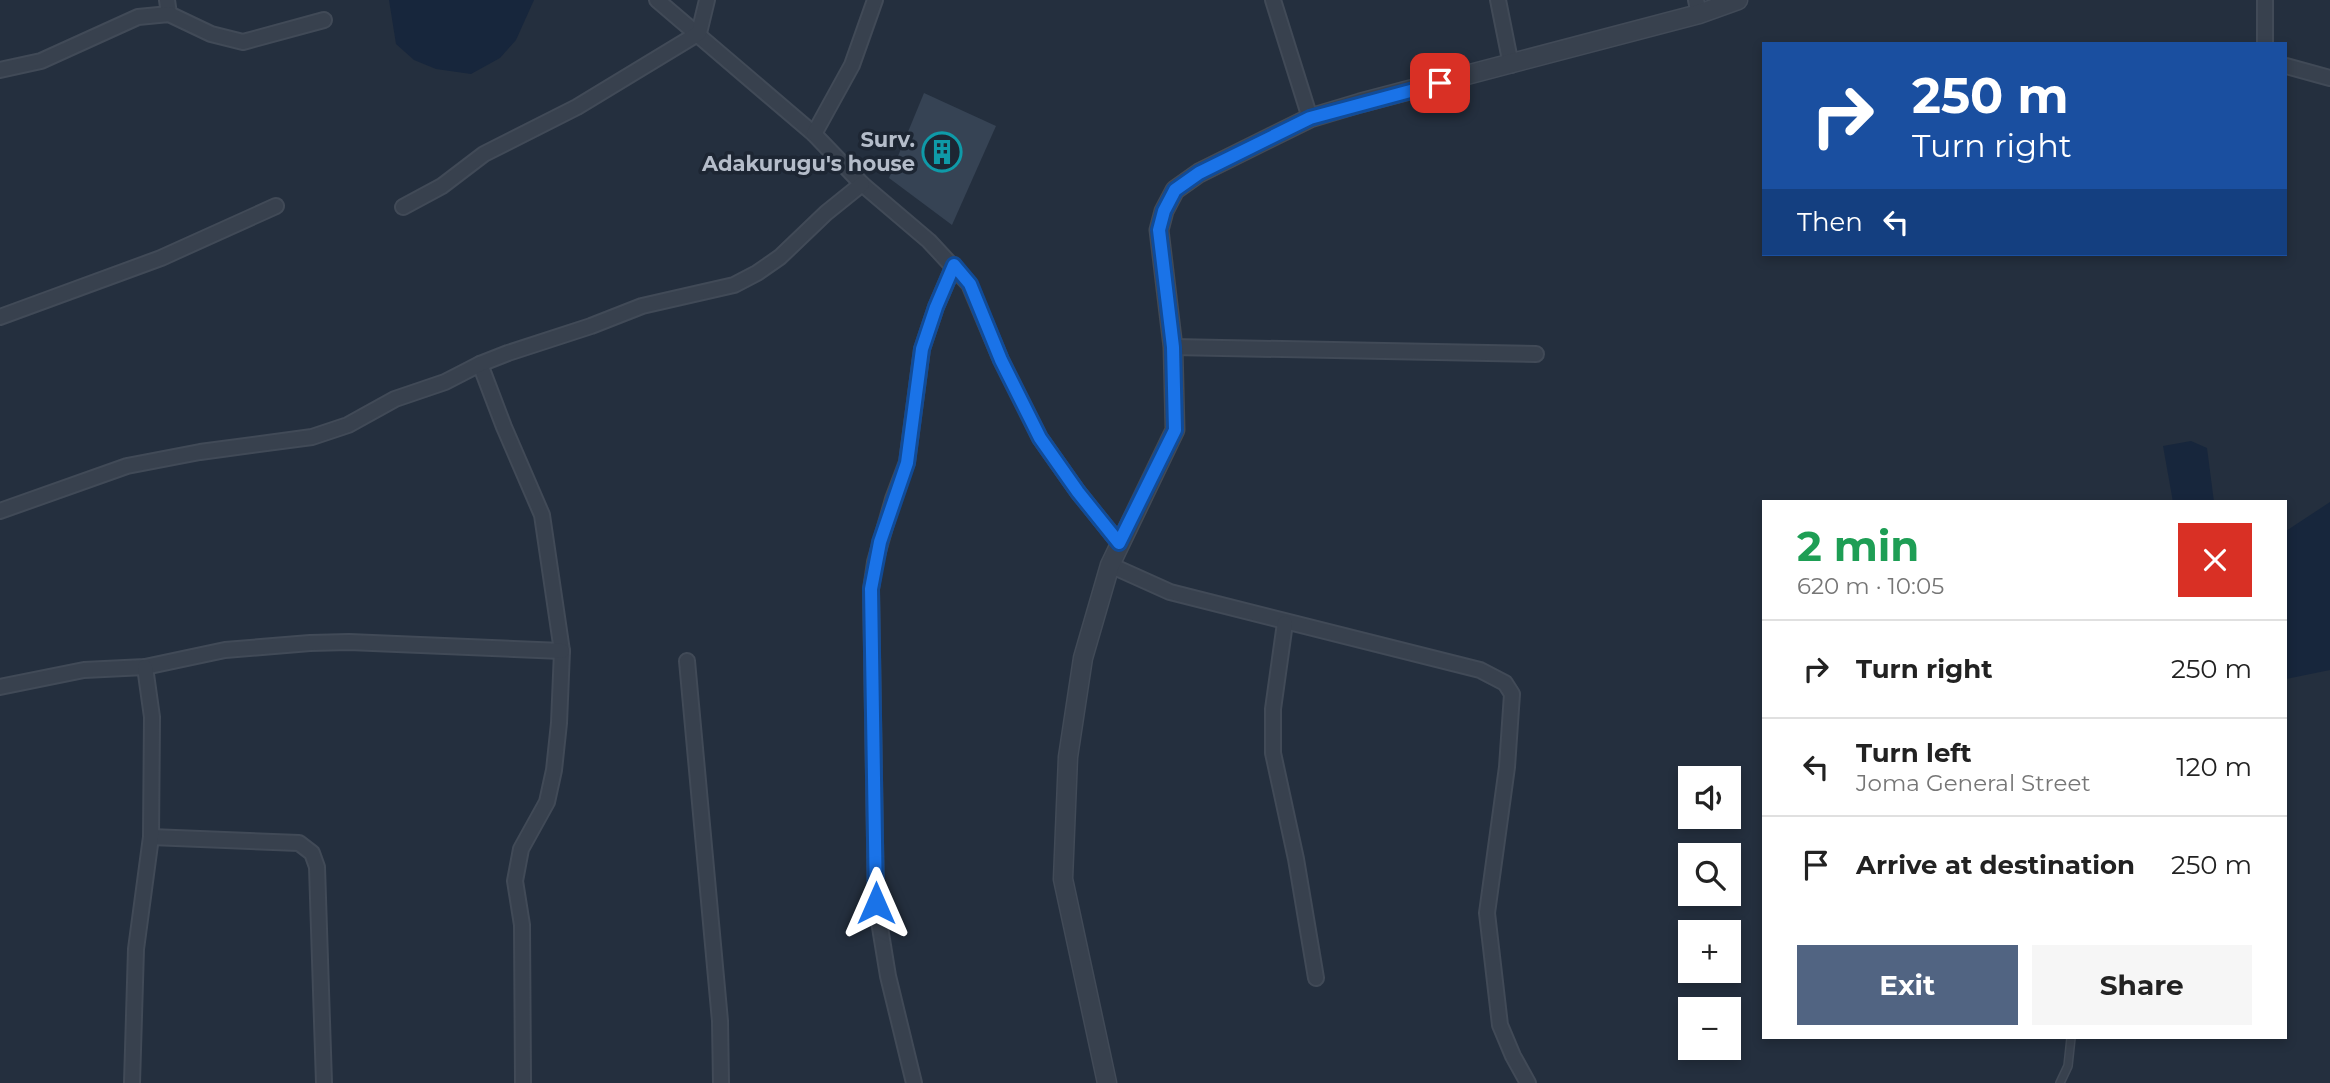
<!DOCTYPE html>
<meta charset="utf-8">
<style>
body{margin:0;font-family:Montserrat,sans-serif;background:#f6f6f6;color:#222;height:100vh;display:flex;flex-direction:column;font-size:26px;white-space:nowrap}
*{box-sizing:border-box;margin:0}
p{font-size:23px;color:#767676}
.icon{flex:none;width:38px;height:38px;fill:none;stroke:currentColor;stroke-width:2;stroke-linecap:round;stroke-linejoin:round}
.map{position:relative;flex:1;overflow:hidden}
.details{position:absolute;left:1762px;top:500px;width:525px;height:539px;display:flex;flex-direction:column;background:#fff;border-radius:0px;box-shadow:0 4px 10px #0003}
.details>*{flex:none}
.banner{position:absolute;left:1762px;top:42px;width:525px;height:214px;border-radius:0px;box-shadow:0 4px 10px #0003;background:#1a4fa0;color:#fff;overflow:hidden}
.fabs{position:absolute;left:1678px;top:766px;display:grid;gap:14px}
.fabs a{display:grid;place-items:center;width:63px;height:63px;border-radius:0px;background:#fff;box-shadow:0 4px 10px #0003;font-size:35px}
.pin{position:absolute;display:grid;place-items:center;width:60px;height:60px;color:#fff;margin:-30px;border-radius:14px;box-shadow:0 4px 10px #0006}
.me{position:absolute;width:77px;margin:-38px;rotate:0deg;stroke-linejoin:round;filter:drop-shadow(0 0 5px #0008)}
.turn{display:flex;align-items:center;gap:24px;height:147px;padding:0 35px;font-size:32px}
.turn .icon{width:91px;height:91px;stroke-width:2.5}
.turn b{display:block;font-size:49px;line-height:60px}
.then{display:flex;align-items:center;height:66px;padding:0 35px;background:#0003;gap:14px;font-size:26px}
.round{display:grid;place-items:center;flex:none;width:74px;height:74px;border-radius:0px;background:#f6f6f6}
.overview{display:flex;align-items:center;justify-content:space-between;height:119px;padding:0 35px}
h1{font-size:42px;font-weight:700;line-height:52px;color:#1e9e55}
.action{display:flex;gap:14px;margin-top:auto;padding:14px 35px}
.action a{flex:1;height:80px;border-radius:0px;background:#516482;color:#fff;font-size:28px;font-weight:700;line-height:80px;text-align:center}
.action a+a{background:#f6f6f6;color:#222}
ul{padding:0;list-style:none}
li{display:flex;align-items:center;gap:21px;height:98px;padding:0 35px;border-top:2px solid #e0e0e0}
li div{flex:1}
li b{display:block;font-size:26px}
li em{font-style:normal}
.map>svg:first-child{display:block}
</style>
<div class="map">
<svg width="2330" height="1083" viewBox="0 0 2330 1083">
<rect width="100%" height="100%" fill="#242f3e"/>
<g fill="#17263c">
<path d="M389 0H534L516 40 500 58 471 74 436 69 414 60 396 44Z"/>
<path d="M2191 441 2207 448 2214 502H2173L2163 446Z"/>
<path d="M2330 502V670L2286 679V531Z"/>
</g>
<path fill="#364354" d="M924 93 996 126 952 225 889 178Z"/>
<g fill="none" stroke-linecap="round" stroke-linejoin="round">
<g stroke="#414a57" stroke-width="10">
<path id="service" d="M2060 1083 2068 1066 2071 1038"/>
</g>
<g stroke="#414a57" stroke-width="18">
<g id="minor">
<path d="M167 0 169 14"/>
<path d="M657 0 814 134"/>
<path d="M875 0 852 65 814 134 862 184 929 241 969 284 1001 360 1040 438 1078 492 1119 543"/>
<path d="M1273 0 1310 118"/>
<path d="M1498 0 1511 65"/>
<path d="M1696 0 1699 14"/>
<path d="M2265 44V0"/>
<path d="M2286 66 2330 78"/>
<path d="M0 70 41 61 138 17 169 14 211 34 243 42 324 20"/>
<path d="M403 207 442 186 484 154 577 107 699 33 707 0"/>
<path d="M0 317 161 258 276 206"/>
<path d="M1173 347 1536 354"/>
<path d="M480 364 504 427 542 515 562 651 559 723 554 770 547 802 521 849 515 881 522 925 523 1083"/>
<path d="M0 511 127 466 200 452 312 437 348 425 395 399 445 382 480 364 508 353 591 326 642 306 734 285 757 273 780 257 826 213 862 184"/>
<path d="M1110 565 1170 592 1480 670 1505 683 1512 694 1507 767 1487 913 1500 1025 1513 1056 1528 1083"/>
<path d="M1285 623 1273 709V753L1296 859 1316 978"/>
<path d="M687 661 720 1021 721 1083"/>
<path d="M0 687 84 670 145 667 225 650 310 643 349 642 562 651"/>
<path d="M151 837 299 843 312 853 317 867 324 1083"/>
<path d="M132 1083 136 949 151 837 152 717 145 667"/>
<path d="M914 1083 888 976 876 903 871 589 875 562 893 499 907 462 922 349 936 307 954 265"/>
</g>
</g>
<g stroke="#414a57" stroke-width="21">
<path id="tertiary" d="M1107 1083 1063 879 1068 757 1083 658 1110 565 1175 430 1173 347 1159 230 1164 211 1175 190 1199 173 1310 118 1360 103 1699 14 1738 0"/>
</g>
<use href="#service" stroke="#38414e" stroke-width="7"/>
<use href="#minor" stroke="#38414e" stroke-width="14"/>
<use href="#tertiary" stroke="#38414e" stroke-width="18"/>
</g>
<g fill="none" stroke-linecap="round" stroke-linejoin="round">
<g stroke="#114b97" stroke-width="18">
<path id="route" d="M876 903 871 589 880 542 907 463 922 349 936 307 954 265 970 284 1001 360 1040 438 1078 492 1119 543 1175 430 1173 347 1159 230 1164 211 1175 190 1199 173 1310 118 1440 83"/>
</g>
<use href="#route" stroke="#1a73e8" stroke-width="12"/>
</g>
<defs>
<g id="building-ring" transform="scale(2.0125)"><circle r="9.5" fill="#1d2633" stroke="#0f9aa8" stroke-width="1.5"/><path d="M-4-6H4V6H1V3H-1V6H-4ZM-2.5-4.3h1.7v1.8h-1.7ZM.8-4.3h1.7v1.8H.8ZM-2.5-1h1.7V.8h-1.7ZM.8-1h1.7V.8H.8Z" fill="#0f9aa8"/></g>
</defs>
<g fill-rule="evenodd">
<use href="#building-ring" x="942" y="152"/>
</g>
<g text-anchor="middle" stroke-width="7" stroke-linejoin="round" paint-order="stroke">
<g font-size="21" font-weight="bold" fill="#b4bcc9" stroke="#1d2633" text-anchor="end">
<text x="915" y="147">Surv.<tspan x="915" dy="24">Adakurugu's house</tspan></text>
</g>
</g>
</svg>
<div class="fabs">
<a><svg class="icon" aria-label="sound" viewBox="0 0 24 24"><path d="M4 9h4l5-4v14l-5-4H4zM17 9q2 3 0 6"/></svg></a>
<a><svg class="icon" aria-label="search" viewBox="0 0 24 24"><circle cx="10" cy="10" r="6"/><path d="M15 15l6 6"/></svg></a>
<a>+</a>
<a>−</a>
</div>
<div class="pin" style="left:1440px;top:83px;background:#d93025"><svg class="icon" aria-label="arrive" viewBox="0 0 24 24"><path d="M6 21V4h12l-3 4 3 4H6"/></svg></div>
<svg class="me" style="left:876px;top:903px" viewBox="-20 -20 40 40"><path d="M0-17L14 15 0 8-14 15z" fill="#1a73e8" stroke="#fff" stroke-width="4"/></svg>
<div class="banner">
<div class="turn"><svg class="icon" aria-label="right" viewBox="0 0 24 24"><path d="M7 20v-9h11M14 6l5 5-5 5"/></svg><div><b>250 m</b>Turn right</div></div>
<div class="then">Then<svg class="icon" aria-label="left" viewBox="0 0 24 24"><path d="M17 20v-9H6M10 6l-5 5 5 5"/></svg></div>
</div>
<section class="details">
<div class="overview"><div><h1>2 min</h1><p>620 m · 10:05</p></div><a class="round" style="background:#d93025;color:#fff"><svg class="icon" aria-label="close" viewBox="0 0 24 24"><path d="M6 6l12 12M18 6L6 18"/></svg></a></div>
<ul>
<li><svg class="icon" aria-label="right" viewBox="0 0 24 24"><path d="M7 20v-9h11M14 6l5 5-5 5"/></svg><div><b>Turn right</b></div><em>250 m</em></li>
<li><svg class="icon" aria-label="left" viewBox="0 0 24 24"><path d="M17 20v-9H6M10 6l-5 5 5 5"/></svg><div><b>Turn left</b><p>Joma General Street</p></div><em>120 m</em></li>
<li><svg class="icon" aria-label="arrive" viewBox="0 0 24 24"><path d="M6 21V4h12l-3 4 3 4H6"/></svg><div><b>Arrive at destination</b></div><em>250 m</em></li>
</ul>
<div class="action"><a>Exit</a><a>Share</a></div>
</section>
</div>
